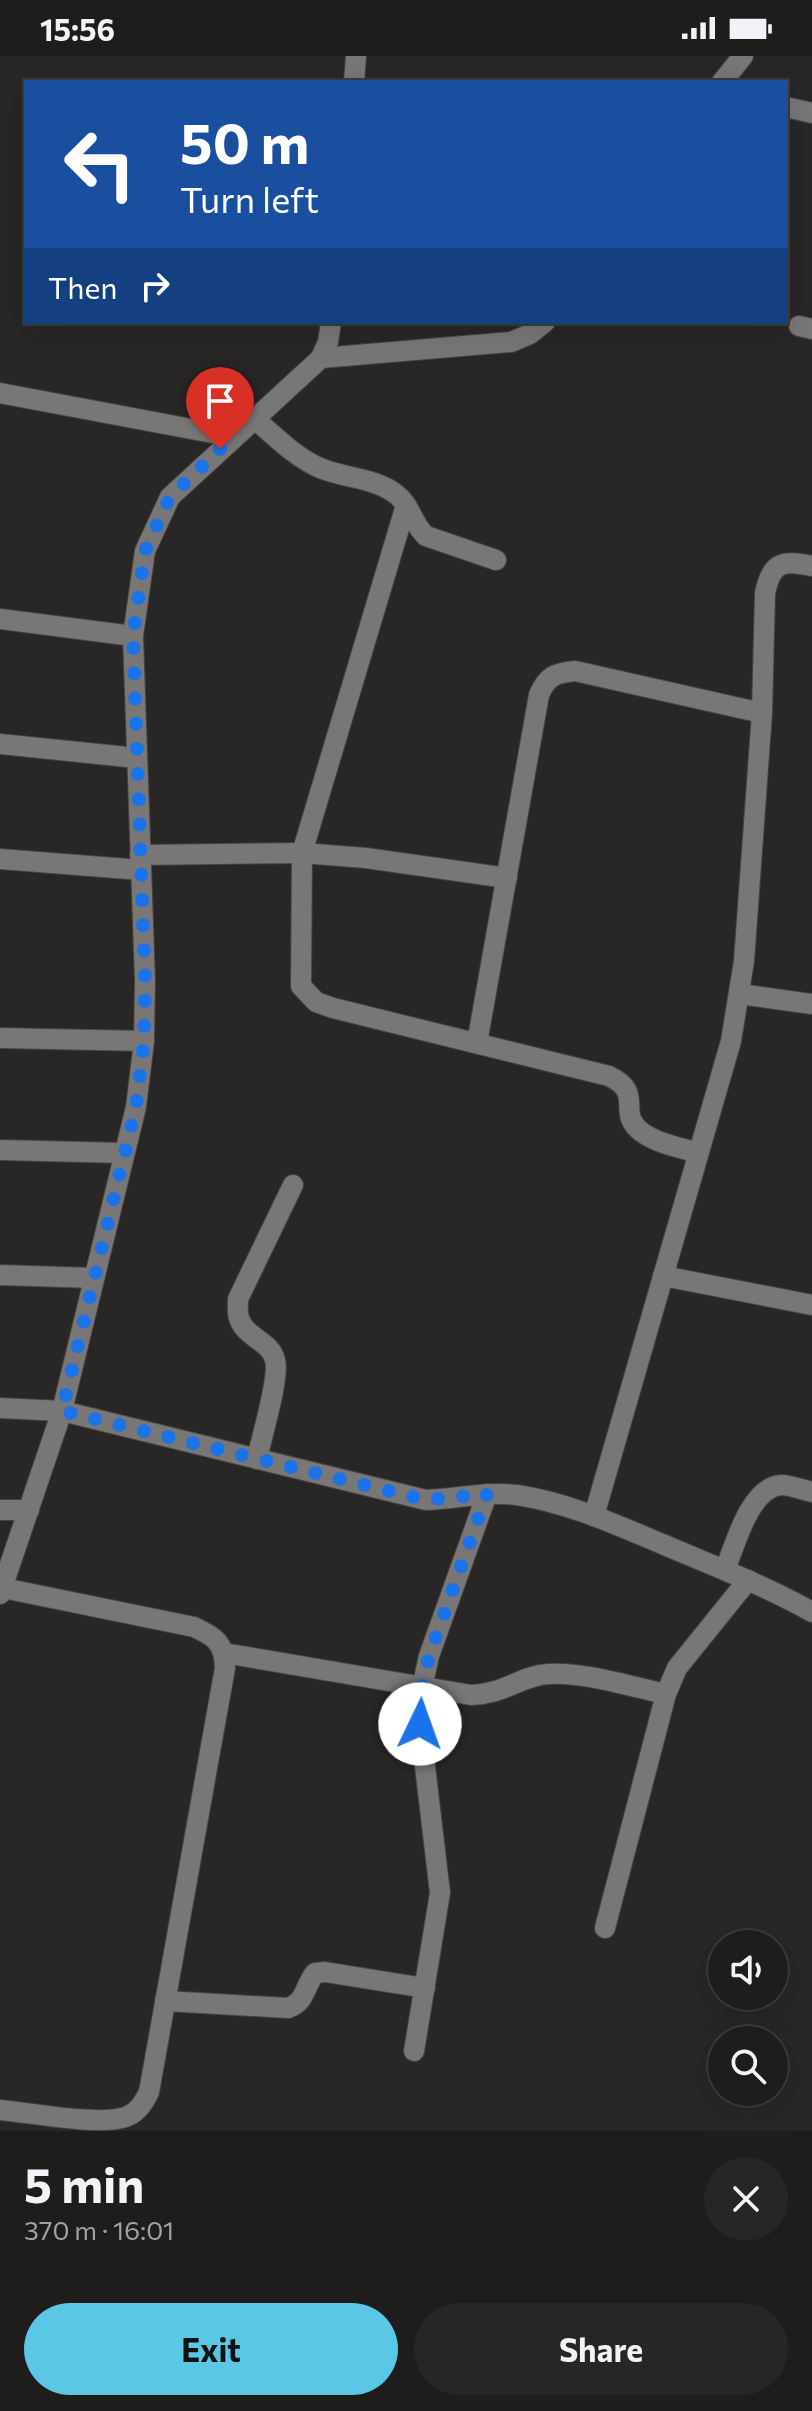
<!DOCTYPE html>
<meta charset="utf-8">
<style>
body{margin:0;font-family:Commissioner,sans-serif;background:#272525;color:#f1f3f6;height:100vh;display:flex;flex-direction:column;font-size:30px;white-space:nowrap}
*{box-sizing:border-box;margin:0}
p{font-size:26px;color:#a1a1a3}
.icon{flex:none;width:44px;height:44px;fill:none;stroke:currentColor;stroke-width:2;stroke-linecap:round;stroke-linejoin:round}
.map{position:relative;height:2075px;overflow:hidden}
.panel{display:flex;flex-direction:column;background:#1f1c1c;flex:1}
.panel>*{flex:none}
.guide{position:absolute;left:24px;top:24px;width:764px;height:244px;border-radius:0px;box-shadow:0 8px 32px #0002,0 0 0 2px #3c3a3b;background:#1a4fa0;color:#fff;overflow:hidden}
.fabs{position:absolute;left:708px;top:1874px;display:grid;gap:16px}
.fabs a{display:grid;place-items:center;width:80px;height:80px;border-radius:50%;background:#1f1c1c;box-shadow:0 8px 32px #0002,0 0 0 2px #3c3a3b;font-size:40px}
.pin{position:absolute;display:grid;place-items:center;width:68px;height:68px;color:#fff;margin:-82px -34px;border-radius:50% 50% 50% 0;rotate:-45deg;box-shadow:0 0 8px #0007}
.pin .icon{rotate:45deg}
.me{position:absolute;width:88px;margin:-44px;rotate:3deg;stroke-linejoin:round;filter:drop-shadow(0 0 6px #0008)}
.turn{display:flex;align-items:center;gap:28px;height:168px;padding:0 24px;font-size:36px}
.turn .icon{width:104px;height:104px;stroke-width:2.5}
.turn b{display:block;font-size:56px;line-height:68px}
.then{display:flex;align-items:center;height:76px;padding:0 24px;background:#0003;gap:16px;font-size:30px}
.round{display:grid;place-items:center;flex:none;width:84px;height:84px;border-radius:42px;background:#272525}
.head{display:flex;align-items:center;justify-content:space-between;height:136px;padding:0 24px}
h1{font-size:48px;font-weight:700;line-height:60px}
.primary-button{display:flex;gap:16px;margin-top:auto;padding:16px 24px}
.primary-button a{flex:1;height:92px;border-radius:48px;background:#5ac8e5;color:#111;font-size:32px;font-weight:700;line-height:92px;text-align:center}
.primary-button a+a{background:#272525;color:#f1f3f6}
.status{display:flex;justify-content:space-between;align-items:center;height:56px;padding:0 40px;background:#1f1c1c;direction:ltr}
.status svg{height:22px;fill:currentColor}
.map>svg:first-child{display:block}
</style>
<div class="status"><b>15:56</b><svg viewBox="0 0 49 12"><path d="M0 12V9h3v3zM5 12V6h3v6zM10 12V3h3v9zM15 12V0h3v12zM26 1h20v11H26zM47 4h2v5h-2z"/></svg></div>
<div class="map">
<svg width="812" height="2075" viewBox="0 0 812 2075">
<rect width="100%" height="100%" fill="#292626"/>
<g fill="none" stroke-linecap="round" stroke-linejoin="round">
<g stroke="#444242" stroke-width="22">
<g id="minor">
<path d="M354 26 356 0"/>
<path d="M722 26 743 0"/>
<path d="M786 51 812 57"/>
<path d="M799 270 812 273"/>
<path d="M321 302 511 286 530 278 545 266"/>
<path d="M0 337 234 381"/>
<path d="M255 363C276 381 295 401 320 412 344 422 377 422 397 439 411 450 413 469 426 480L496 504"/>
<path d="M406 449 302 797 301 930 316 946 333 952 609 1020C644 1037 618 1054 638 1073 653 1087 679 1091 698 1097"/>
<path d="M0 563 133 580"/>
<path d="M0 688 137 702"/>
<path d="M140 799 302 797 366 802 507 822"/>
<path d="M0 803 141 814"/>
<path d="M740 938 812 948"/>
<path d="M0 982 144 985"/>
<path d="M477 987 539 639C547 620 555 617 575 615L762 657"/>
<path d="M0 1094 124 1097"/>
<path d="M0 1219 94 1222"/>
<path d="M663 1220 812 1249"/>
<path d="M0 1352 62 1355 426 1444C456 1443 487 1435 517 1439 570 1447 619 1470 667 1490 716 1511 766 1530 812 1556"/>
<path d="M257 1403C261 1383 280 1321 275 1304 270 1284 245 1282 239 1262 237 1257 238 1249 238 1243L293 1129"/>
<path d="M0 1454H29"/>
<path d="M594 1460 731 985 744 905 762 657 765 537C772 505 783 504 812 510"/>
<path d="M725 1514C735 1489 750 1431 781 1429 791 1429 803 1434 812 1436"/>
<path d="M0 1538 62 1355 136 1051 144 985 145 925 133 580 145 495 170 441 321 302 328 286 331 266"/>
<path d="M224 1597 471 1639C505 1638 520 1620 548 1618 581 1615 633 1631 666 1638"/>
<path d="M605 1872 666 1638 677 1612 748 1524"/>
<path d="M165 1945 288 1952C306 1946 304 1931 315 1917L325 1916 425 1932"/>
<path d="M414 1995 440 1837 420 1668 422 1632 429 1600 487 1438"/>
<path d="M0 2054C31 2057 94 2069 122 2062 136 2059 143 2048 149 2036L225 1612C224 1587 216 1581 194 1571L3 1532"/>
</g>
</g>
<use href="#minor" stroke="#797676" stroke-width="20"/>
</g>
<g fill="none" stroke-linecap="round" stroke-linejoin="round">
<path stroke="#1a73e8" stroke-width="14" stroke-dasharray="0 25.2" d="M220 393 170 441 145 495 133 580 145 925 144 985 136 1051 62 1355 426 1444 487 1438 429 1600 422 1632 420 1668"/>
</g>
</svg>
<div class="fabs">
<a><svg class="icon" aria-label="sound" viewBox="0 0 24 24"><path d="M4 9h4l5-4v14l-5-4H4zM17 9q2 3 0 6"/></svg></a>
<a><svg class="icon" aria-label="search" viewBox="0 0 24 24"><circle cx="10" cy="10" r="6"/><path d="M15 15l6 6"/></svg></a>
</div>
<div class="pin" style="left:220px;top:393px;background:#d93025"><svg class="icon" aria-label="arrive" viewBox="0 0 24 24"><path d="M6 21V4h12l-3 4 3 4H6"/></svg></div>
<svg class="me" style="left:420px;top:1668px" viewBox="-20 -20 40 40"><circle r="19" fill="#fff"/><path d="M0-13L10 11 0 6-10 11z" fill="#1a73e8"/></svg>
<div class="guide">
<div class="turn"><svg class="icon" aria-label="left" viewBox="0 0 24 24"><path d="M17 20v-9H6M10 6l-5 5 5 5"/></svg><div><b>50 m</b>Turn left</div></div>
<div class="then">Then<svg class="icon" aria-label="right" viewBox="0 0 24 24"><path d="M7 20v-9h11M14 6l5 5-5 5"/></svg></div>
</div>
</div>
<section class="panel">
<div class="head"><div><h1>5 min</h1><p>370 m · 16:01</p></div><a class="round"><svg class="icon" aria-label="close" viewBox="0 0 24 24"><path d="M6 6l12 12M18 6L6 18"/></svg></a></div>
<div class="primary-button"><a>Exit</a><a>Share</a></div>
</section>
